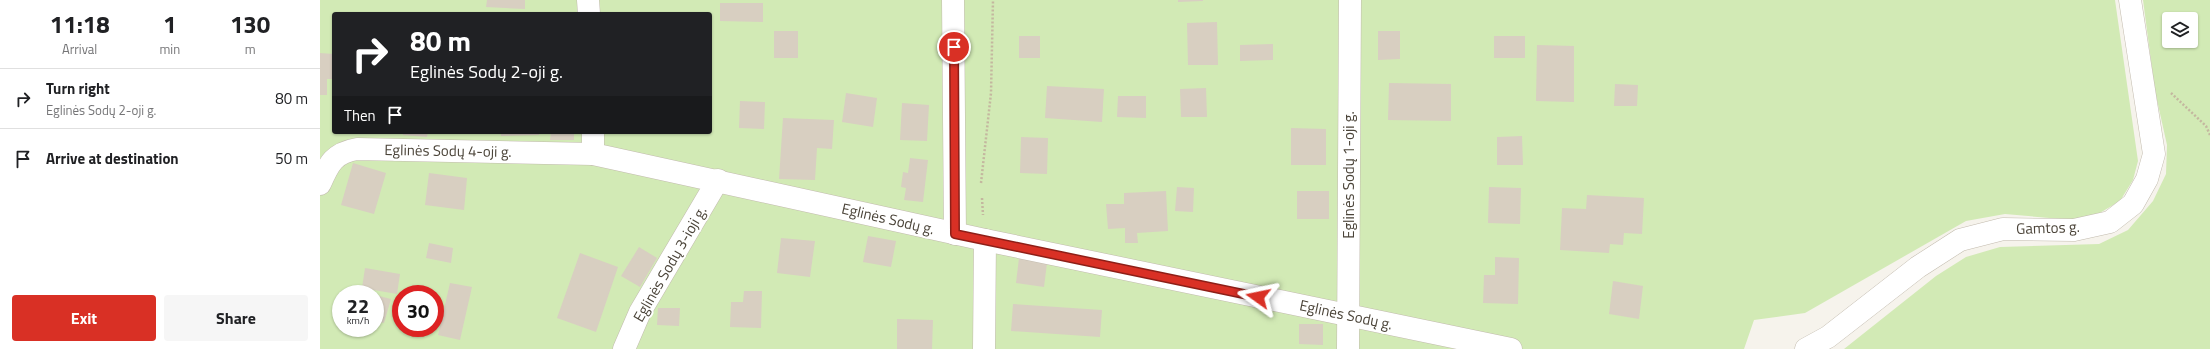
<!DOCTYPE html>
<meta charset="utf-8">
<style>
body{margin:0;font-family:"Titillium Web",sans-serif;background:#f6f6f6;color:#202124;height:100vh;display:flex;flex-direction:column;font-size:15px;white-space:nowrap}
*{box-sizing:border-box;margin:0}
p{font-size:13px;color:#757577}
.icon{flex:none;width:22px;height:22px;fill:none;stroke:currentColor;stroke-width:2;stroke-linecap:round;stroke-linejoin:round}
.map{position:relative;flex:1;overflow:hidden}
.side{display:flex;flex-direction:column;background:#fff;width:320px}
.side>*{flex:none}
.hud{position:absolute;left:12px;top:12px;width:380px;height:122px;border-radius:4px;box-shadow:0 1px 3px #0004;background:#202124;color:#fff;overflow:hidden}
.controls{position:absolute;left:1842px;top:12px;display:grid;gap:8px}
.controls a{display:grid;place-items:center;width:36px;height:36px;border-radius:4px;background:#fff;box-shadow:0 1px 3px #0004;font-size:20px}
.speed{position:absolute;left:12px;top:285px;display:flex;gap:8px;font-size:20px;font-weight:700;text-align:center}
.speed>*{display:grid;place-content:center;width:52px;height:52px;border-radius:50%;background:#fff;box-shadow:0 1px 3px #0004;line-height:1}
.speed small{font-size:10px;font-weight:400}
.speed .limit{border:6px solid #d22;background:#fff;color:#111}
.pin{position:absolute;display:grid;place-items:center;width:34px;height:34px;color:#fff;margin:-17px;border:2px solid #fff;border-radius:50%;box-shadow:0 1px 4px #0007}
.me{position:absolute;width:44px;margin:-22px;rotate:282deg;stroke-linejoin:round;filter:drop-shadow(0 0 3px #0008)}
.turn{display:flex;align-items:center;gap:14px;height:84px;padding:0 12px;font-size:18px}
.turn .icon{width:52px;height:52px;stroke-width:2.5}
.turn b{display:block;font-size:28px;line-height:34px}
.then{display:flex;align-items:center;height:38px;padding:0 12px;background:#0003;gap:8px;font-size:15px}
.eta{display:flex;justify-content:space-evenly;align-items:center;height:68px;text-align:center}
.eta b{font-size:24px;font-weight:700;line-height:28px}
.button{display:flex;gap:8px;margin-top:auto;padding:8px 12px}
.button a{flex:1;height:46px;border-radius:4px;background:#d93025;color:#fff;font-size:16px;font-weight:700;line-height:46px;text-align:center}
.button a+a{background:#f6f6f6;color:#202124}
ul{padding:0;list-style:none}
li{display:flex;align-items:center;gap:12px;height:60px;padding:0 12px;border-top:1px solid #e0e0e0}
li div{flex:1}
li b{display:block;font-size:15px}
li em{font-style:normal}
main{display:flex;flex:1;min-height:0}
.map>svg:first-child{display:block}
</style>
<main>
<section class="side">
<div class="eta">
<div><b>11:18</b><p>Arrival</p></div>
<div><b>1</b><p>min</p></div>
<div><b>130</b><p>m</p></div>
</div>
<ul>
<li><svg class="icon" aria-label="right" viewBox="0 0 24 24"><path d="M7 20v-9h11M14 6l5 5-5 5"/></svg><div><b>Turn right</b><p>Eglinės Sodų 2-oji g.</p></div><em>80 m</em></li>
<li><svg class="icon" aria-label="arrive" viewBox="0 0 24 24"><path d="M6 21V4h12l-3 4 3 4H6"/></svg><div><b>Arrive at destination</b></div><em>50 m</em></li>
</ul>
<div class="button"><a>Exit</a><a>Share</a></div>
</section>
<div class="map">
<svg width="1890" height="349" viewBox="0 0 1890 349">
<rect width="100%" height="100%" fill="#f6f3ec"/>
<g fill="#d2eab5" fill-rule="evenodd">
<path d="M0 0H1795L1818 161 1813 180 1800 201 1778 214 1752 220 1685 214 1646 221 1485 313 1434 320 1424 349H0ZM14 14H390V132H14ZM21 294H55V328H21ZM81 294H115V328H81Z"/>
<path d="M1823 0H1890V349H1524L1616 276 1646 257 1680 247 1779 244 1808 230 1833 201 1846 174 1847 145 1835 91ZM1849 19H1871V41H1849Z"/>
</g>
<g fill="#d8cfc1">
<path d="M167 0H205V9L166 7Z"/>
<path d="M858 0H883V1L858 2Z"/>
<path d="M400 3H443V22L400 21Z"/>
<path d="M897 22 898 65H868L867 23Z"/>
<rect x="454" y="31" width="24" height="27"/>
<path d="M1058 31H1080V59L1058 60Z"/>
<rect x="699" y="36" width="21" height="22"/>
<rect x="1174" y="36" width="31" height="22"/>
<path d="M953 44V60L920 61V45Z"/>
<path d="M1217 45 1254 46V102L1216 101Z"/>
<path d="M0 53 14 54V79H7V95H0Z"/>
<path d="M1069 83 1131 84V121L1068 120Z"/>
<path d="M1295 84 1318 85 1317 106H1294Z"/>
<path d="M727 86 784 89 782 122 725 118Z"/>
<path d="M886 88 887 117H861L860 89Z"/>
<path d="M526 93 557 98 553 127 522 122Z"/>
<path d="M798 96H826V118L797 117Z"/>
<path d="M420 101 445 102 444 129 419 128Z"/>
<path d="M582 103 609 105 607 141 580 140Z"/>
<path d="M463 118 514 120 512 149 497 148 495 180 459 179Z"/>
<path d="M971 128 1006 129V165H971Z"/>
<path d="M83 132H108L107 137 83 135Z"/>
<path d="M181 132H219V135L181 136Z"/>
<path d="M231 132H254V140H230Z"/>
<path d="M1202 136 1203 165H1177V137Z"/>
<path d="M701 137 728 138 727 174 700 173Z"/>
<path d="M590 158 608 160 603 202 584 200 586 188 581 187 583 172 588 173Z"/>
<path d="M33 163 66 173 54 214 21 205Z"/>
<path d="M109 173 147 178 144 210 105 205Z"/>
<path d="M857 187 874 188 873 212 855 211Z"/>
<path d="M1169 187 1201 188 1200 224 1168 223Z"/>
<path d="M846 191 848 231 817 233 818 243H805V228L788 229 786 204H804V193Z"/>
<rect x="977" y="191" width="32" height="28"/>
<path d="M1267 195 1324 198 1322 234 1304 233 1303 245 1290 244 1289 253 1240 250 1242 208 1266 209Z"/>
<path d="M548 236 576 241 571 267 543 262Z"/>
<path d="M461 238 495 241 490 277 457 273Z"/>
<path d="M109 243 133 248 131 263 106 258Z"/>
<path d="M319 247 337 258 320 287 301 276Z"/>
<path d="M260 253 298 267 276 332 237 318Z"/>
<path d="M1175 257 1199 258 1198 304 1163 303 1164 275H1175Z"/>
<path d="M699 258 727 263 724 287 696 283Z"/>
<path d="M45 268 80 274 77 294 42 288Z"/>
<path d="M1293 281 1323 286 1319 319 1289 314Z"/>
<path d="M130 283 152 287 140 340 118 335Z"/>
<path d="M424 291H442L441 328 410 327 411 302H423Z"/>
<path d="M55 295 71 299 64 323 55 321Z"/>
<path d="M693 304 782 310 780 337 691 331Z"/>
<path d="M338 308H360L359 326 337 325Z"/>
<path d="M577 319 613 320 612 349H577Z"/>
<path d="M979 324H1003V345L979 344Z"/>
</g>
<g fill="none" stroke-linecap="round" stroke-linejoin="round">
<g stroke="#c2bbae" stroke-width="23">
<g id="minor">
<path d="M268 0 269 14"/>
<path d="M633 0 635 234"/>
<path d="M273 132V154L665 240 1191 349"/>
<path d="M0 184C9 163 14 153 37 149L273 154"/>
<path d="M304 349 320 312 398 180"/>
<path d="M664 349 665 240"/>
<path d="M1028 349 1030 0"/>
<path d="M1486 349 1508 337 1598 267 1640 240 1683 229 1754 230 1790 222 1813 204 1827 179 1834 154 1810 0"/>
</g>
</g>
<g stroke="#c4b79f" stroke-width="2.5" stroke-dasharray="2 2" stroke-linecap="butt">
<path d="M1851 93 1886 126 1890 135"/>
<path d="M661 183 671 93 673 0"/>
<path d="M662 198 663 215"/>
</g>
<use href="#minor" stroke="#fff" stroke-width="22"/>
</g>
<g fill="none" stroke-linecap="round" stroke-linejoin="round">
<g stroke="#8d1f18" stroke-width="10">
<path id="route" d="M634 47 635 234 938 297"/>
</g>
<use href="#route" stroke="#d93025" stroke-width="7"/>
</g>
<g text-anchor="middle" stroke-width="4" stroke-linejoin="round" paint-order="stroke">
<g font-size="15" fill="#4b4439" stroke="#fff">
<text transform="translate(128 151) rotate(1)" y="5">Eglinės Sodų 4-oji g.</text>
<text transform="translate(1029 175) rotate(-90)" y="5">Eglinės Sodų 1-oji g.</text>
<text transform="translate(568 219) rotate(13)" y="5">Eglinės Sodų g.</text>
<text transform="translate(1728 228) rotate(-2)" y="5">Gamtos g.</text>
<text transform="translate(350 264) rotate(-60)" y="5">Eglinės Sodų 3-ioji g.</text>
<text transform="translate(1026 315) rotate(12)" y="5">Eglinės Sodų g.</text>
</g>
</g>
</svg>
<div class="controls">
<a><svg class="icon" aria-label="layers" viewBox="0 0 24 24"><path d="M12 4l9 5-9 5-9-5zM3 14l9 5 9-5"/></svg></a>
</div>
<div class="speed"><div>22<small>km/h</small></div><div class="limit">30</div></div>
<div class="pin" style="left:634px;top:47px;background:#d93025"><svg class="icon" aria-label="arrive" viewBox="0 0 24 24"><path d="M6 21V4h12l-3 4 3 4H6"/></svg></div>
<svg class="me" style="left:938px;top:297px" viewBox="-20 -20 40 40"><path d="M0-17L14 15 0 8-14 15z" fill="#d93025" stroke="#fff" stroke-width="4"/></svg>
<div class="hud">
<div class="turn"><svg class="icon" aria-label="right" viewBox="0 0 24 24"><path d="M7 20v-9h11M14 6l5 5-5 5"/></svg><div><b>80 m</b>Eglinės Sodų 2-oji g.</div></div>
<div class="then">Then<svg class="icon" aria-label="arrive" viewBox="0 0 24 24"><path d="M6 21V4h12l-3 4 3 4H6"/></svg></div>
</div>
</div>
</main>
